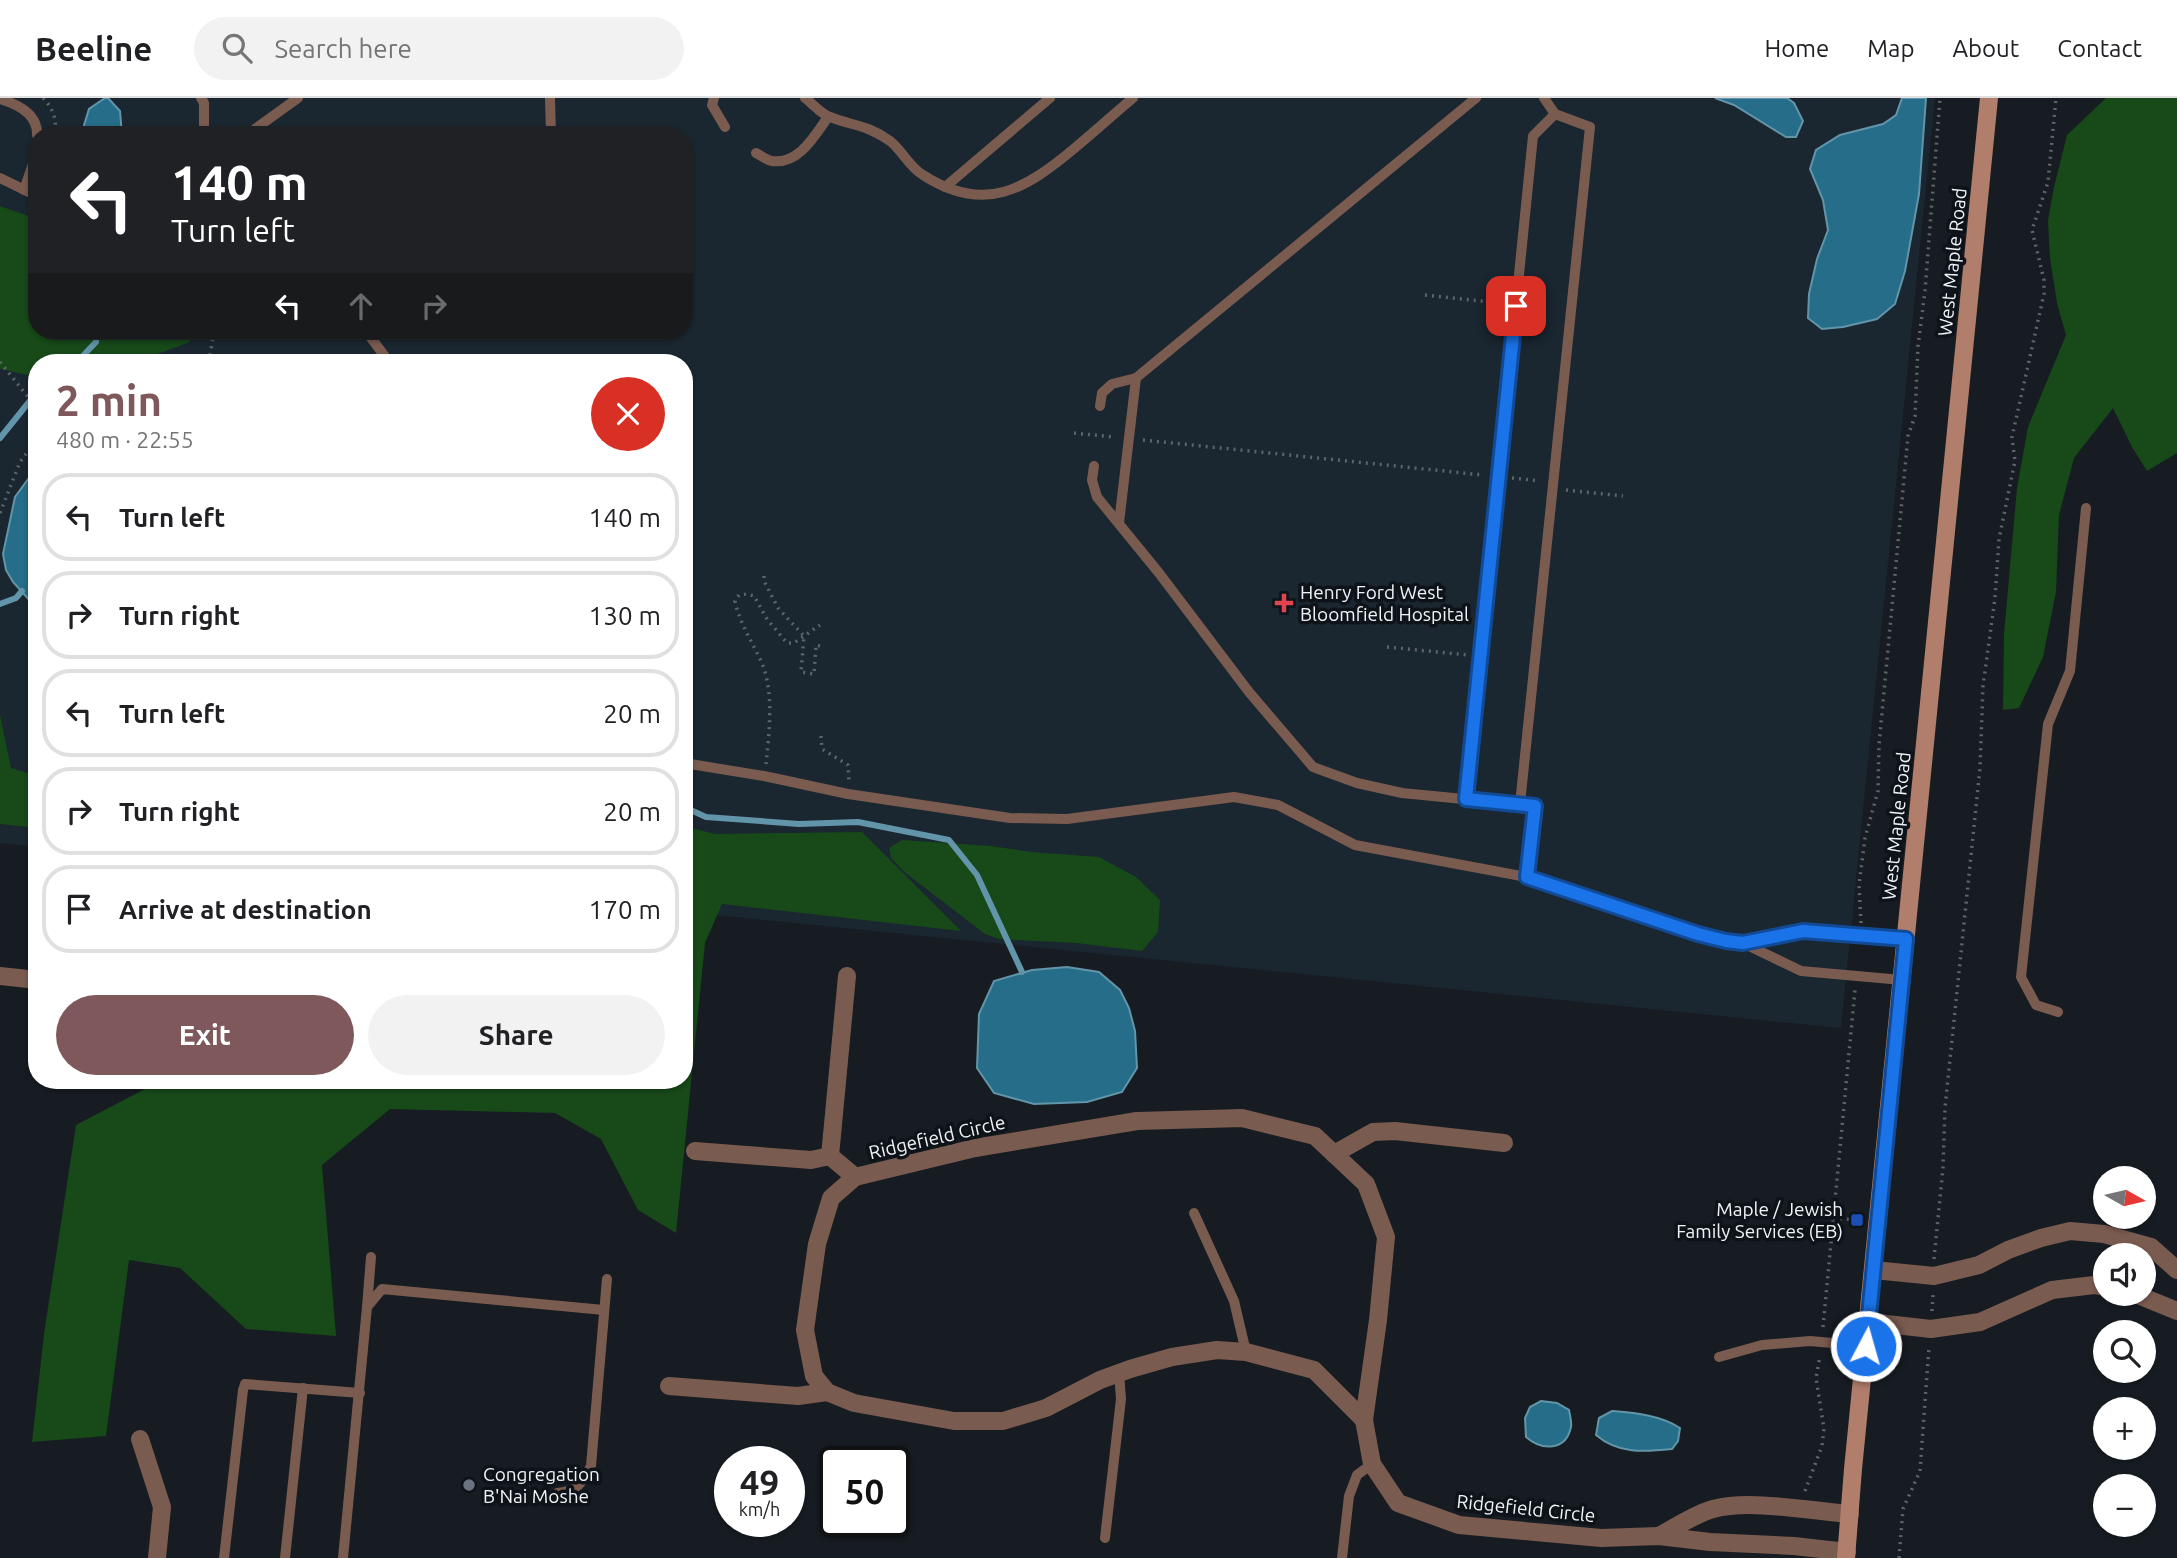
<!DOCTYPE html>
<meta charset="utf-8">
<style>
body{margin:0;font-family:Ubuntu,sans-serif;background:#f2f2f2;color:#202124;height:100vh;display:flex;flex-direction:column;font-size:26px;white-space:nowrap}
*{box-sizing:border-box;margin:0}
p{font-size:23px;color:#757577}
.icon{flex:none;width:38px;height:38px;fill:none;stroke:currentColor;stroke-width:2;stroke-linecap:round;stroke-linejoin:round}
.map{position:relative;flex:1;overflow:hidden}
.sheet{position:absolute;left:28px;top:256px;width:665px;height:735px;display:flex;flex-direction:column;background:#fff;border-radius:28px;box-shadow:0 2px 5px #0004}
.sheet>*{flex:none}
.guide{position:absolute;left:28px;top:28px;width:665px;height:214px;border-radius:28px;box-shadow:0 2px 5px #0004;background:#202124;color:#fff;overflow:hidden}
.needle{width:46px;rotate:98deg}
.tools{position:absolute;left:2093px;top:1068px;display:grid;gap:14px}
.tools a{display:grid;place-items:center;width:63px;height:63px;border-radius:50%;background:#fff;box-shadow:0 2px 5px #0004;font-size:35px}
.speed{position:absolute;left:714px;top:1348px;display:flex;gap:14px;font-size:35px;font-weight:700;text-align:center}
.speed>*{display:grid;place-content:center;width:91px;height:91px;border-radius:50%;background:#fff;box-shadow:0 2px 5px #0004;line-height:1}
.speed small{font-size:18px;font-weight:400}
.speed .limit{border:4px solid #111;border-radius:10px;background:#fff;color:#111}
.pin{position:absolute;display:grid;place-items:center;width:60px;height:60px;color:#fff;margin:-30px;border-radius:14px;box-shadow:0 4px 10px #0006}
.me{position:absolute;width:77px;margin:-38px;rotate:6deg;stroke-linejoin:round;filter:drop-shadow(0 0 5px #0008)}
.turn{display:flex;align-items:center;gap:24px;height:147px;padding:0 28px;font-size:32px}
.turn .icon{width:91px;height:91px;stroke-width:2.5}
.turn b{display:block;font-size:49px;line-height:60px}
.lanes{display:flex;align-items:center;height:66px;padding:0 28px;background:#0003;justify-content:center;gap:35px;direction:ltr}
.lanes .off{opacity:.35}
.round{display:grid;place-items:center;flex:none;width:74px;height:74px;border-radius:37px;background:#f2f2f2}
.summary{display:flex;align-items:center;justify-content:space-between;height:119px;padding:0 28px}
h1{font-size:42px;font-weight:600;line-height:52px;color:#7f585b}
.action{display:flex;gap:14px;margin-top:auto;padding:14px 28px}
.action a{flex:1;height:80px;border-radius:42px;background:#7f585b;color:#fff;font-size:28px;font-weight:600;line-height:80px;text-align:center}
.action a+a{background:#f2f2f2;color:#202124}
ul{padding:0;list-style:none}
li{display:flex;align-items:center;gap:21px;height:88px;margin:0 14px 10px;padding:0 14px;border:4px solid #e0e0e0;border-radius:28px}
li div{flex:1}
li b{display:block;font-size:26px}
li em{font-style:normal}
header{display:flex;align-items:center;gap:42px;box-sizing:border-box;height:98px;padding:0 35px;background:#fff;border-bottom:2px solid #e0e0e0}
header strong{font-size:33px}
nav{display:flex;gap:38px;margin-inline-start:auto;font-size:24px}
.search{width:490px;height:63px;background:#f2f2f2;display:flex;align-items:center;gap:18px;box-sizing:border-box;padding:0 24px;border-radius:38px;color:#757577;font-size:26px}
.map>svg:first-child{display:block}
</style>
<header>
<strong>Beeline</strong>
<div class="search"><svg class="icon" aria-label="search" viewBox="0 0 24 24"><circle cx="10" cy="10" r="6"/><path d="M15 15l6 6"/></svg>Search here</div>
<nav><a>Home</a><a>Map</a><a>About</a><a>Contact</a></nav>
</header>
<div class="map">
<svg width="2177" height="1460" viewBox="0 0 2177 1460">
<rect width="100%" height="100%" fill="#161c22"/>
<path fill="#1a2630" fill-rule="evenodd" d="M0 0H1935L1841 930 684 814V264H37V749L0 745ZM37 37H684V233H37Z"/>
<g fill="#174919">
<path d="M2106 0H2177V355L2147 373 2132 349 2113 310 2074 360 2059 417 2056 494 2043 559 2019 610 2003 612 2004 536 2017 390 2028 329 2066 237 2057 205 2050 160 2048 123 2054 89 2067 37Z"/>
<path d="M0 108 37 121V233H191L190 244 136 264H37V279L0 271Z"/>
<path d="M0 617 11 670 37 678V730L0 726Z"/>
<path d="M684 728 715 736 862 734 961 833 722 806 705 845 676 1135 638 1112 601 1041 555 1015 390 1011 322 1067 336 1238 246 1231 180 1170 129 1162 106 1338 32 1344 44 1236 76 1027 162 982H684Z"/>
<path d="M902 742 991 748 1032 754 1099 759 1136 779 1160 802 1158 834 1142 853 1076 845 999 841 985 836 903 773 891 760 889 750Z"/>
</g>
<g fill="#256d88" stroke="#6295aa" stroke-width="2">
<path d="M105 0H108L120 13 122 37H81L89 11Z"/>
<path d="M1715 0H1787L1794 5 1803 23 1796 39H1786L1734 7Z"/>
<path d="M1902 0H1926L1919 96 1905 173 1895 206 1877 221 1843 229 1822 231 1808 220 1809 196 1817 161 1828 132 1823 102 1810 71 1816 52 1840 37 1883 26 1896 17Z"/>
<path d="M37 369V545L31 526V504L13 484 6 472 3 456 15 399Z"/>
<path d="M1067 869 1099 874 1120 892 1129 910 1135 933 1137 970 1122 994 1087 1004 1034 1006 994 995 977 970 979 916 994 883 1032 872Z"/>
<path d="M1541 1303 1557 1305 1569 1312C1570 1318 1572 1324 1571 1329 1566 1353 1542 1353 1526 1339L1525 1320 1530 1309Z"/>
<path d="M1612 1313C1635 1315 1660 1317 1680 1330L1678 1343 1672 1351C1644 1354 1618 1356 1596 1337L1599 1320Z"/>
</g>
<g fill="none" stroke-linecap="round" stroke-linejoin="round">
<g stroke="#6295aa" stroke-width="6">
<path d="M77 264 96 244 97 233"/>
<path d="M0 340 37 294"/>
<path d="M0 506 16 500 22 493"/>
<path d="M684 709 706 719 799 726 858 724 949 742 977 777 1022 874"/>
</g>
<g stroke="#5f646a" stroke-width="3.5" stroke-dasharray="2 5" stroke-linecap="butt">
<path d="M43 0C53 10 58 23 54 37"/>
<path d="M1425 197 1500 205"/>
<path d="M0 264 37 310"/>
<path d="M209 264 214 233"/>
<path d="M1074 335 1114 339"/>
<path d="M1143 342 1483 377"/>
<path d="M1512 380 1539 383"/>
<path d="M1566 392 1623 398"/>
<path d="M0 415 20 364 37 341"/>
<path d="M764 478V483L778 510 804 538 801 574 814 576 816 547 820 548"/>
<path d="M1387 549 1468 557"/>
<path d="M684 629 686 616"/>
<path d="M821 638 822 651 848 667 849 683"/>
<path d="M766 666C769 636 774 597 763 568 754 546 740 527 735 503L739 497 747 496 754 498 767 521 787 545H794L820 527"/>
<path d="M1861 825 1859 787 1865 740 1878 693 1879 647 1908 338 1915 318 1918 248 1925 193 1940 0"/>
<path d="M1833 1120 1857 1122"/>
<path d="M1934 1161 1943 1070 1945 1010 1980 670 1983 588 1995 500 1999 441 2015 363 2012 339 2044 196V182L2032 132 2048 84 2056 0"/>
<path d="M1932 1213 1933 1197"/>
<path d="M1823 1229 1855 892"/>
<path d="M1805 1393 1822 1348 1824 1331 1816 1280 1820 1258"/>
<path d="M1899 1460 1903 1411 1920 1373 1929 1249"/>
</g>
<g stroke="#7a5b4f" stroke-width="10">
<path d="M201 0 204 5V37"/>
<path d="M550 0 551 37"/>
<path d="M714 0 712 7 725 29"/>
<path d="M805 0C813 6 821 16 830 19 853 28 868 27 890 43 902 52 909 69 923 77 985 117 1026 91 1076 49 1095 33 1114 16 1133 0"/>
<path d="M0 1C17 6 38 16 37 37"/>
<path d="M253 37 255 31 298 0"/>
<path d="M756 55C760 57 767 62 772 63 799 67 815 37 828 19"/>
<path d="M0 80 37 98"/>
<path d="M945 89 1050 0"/>
<path d="M24 92 37 54"/>
<path d="M366 233 389 264"/>
<path d="M1100 308 1102 295 1112 286 1136 280 1476 0"/>
<path d="M1094 368 1092 382 1097 399 1159 475 1249 594 1313 669 1357 685 1402 695 1535 708 1527 779"/>
<path d="M1119 425 1136 280"/>
<path d="M684 665 764 678 848 696 1010 720 1067 721 1234 699 1278 707 1355 747 1527 779 1698 836 1743 845 1803 833 1906 841"/>
<path d="M1466 701 1533 38 1555 16"/>
<path d="M1520 706 1590 29 1555 16 1544 0"/>
<path d="M1743 845 1801 873 1902 882"/>
<path d="M2058 914 2036 907 2021 879 2048 626 2070 573 2086 410"/>
<path d="M1194 1115 1234 1203 1246 1254"/>
<path d="M367 1209 371 1159"/>
<path d="M1719 1259 1762 1247 1810 1243 1866 1248"/>
<path d="M557 1395C577 1394 582 1385 591 1368L607 1181"/>
<path d="M1105 1440 1121 1301 1119 1275"/>
<path d="M224 1460 243 1292 245 1286 360 1295"/>
<path d="M285 1460 303 1290"/>
<path d="M343 1460 367 1209 382 1191 604 1212"/>
<path d="M1342 1460 1349 1398 1357 1377 1372 1366"/>
</g>
<g stroke="#7a5b4f" stroke-width="18">
<path d="M0 878 37 882"/>
<path d="M847 878 830 1058 855 1079"/>
<path d="M1242 1020 1315 1038 1366 1086 1386 1139 1378 1222 1364 1322 1314 1272 1246 1254 1217 1252 1172 1259 1130 1271 1100 1282 1046 1310 1003 1323H954L854 1305 827 1294 814 1278 805 1232 817 1146 831 1100 855 1079 975 1050 1137 1023Z"/>
<path d="M695 1053 811 1062 830 1058"/>
<path d="M1334 1056 1373 1034 1395 1033 1504 1045"/>
<path d="M1874 1172 1934 1178 1979 1167 2008 1152 2041 1140 2070 1133 2104 1136 2151 1149 2177 1172"/>
<path d="M2133 1195 2177 1213"/>
<path d="M1869 1224 1931 1231 1980 1224 2052 1192 2094 1187 2105 1189"/>
<path d="M669 1288 798 1298 827 1294"/>
<path d="M1364 1322 1372 1366 1398 1405 1459 1427 1601 1440 1659 1438 1710 1444 1794 1448 1847 1454"/>
<path d="M140 1341 162 1409 157 1460"/>
<path d="M1659 1438C1676 1429 1695 1416 1713 1411 1750 1401 1811 1413 1850 1416"/>
</g>
<path stroke="#b17e6b" stroke-width="18" d="M1846 1460 1853 1371 1989 0"/>
</g>
<g fill="none" stroke-linecap="round" stroke-linejoin="round">
<g stroke="#114b97" stroke-width="18">
<path id="route" d="M1516 208 1466 701 1535 708 1527 779 1698 836 1726 843 1743 845 1803 833 1906 841 1866 1248"/>
</g>
<use href="#route" stroke="#1a73e8" stroke-width="12"/>
</g>
<path fill="#e0444e" stroke="#0d1319" stroke-width="2.5" d="M1280.5 494.5h7v7h7v7h-7v7h-7v-7h-7v-7h7z"/>
<rect fill="#1a4fb4" stroke="#0d1319" stroke-width="2.5" x="1850" y="1115" width="14" height="14" rx="3.5"/>
<circle fill="#6b7280" stroke="#0d1319" stroke-width="2.5" cx="469" cy="1387" r="7"/>
<g text-anchor="middle" stroke-width="7" stroke-linejoin="round" paint-order="stroke">
<g font-size="19" fill="#eff3f8" stroke="#0d1319">
<text transform="translate(1952 164) rotate(-84)" y="7">West Maple Road</text>
<text transform="translate(1896 728) rotate(-84)" y="7">West Maple Road</text>
<text transform="translate(937 1039) rotate(-13)" y="7">Ridgefield Circle</text>
<text transform="translate(1526 1410) rotate(6)" y="7">Ridgefield Circle</text>
</g>
<g font-size="19" fill="#eff3f8" stroke="#0d1319" text-anchor="start">
<text x="1300" y="501">Henry Ford West<tspan x="1300" dy="22">Bloomfield Hospital</tspan></text>
<text x="1843" y="1118" text-anchor="end">Maple / Jewish<tspan x="1843" dy="22">Family Services (EB)</tspan></text>
<text x="483" y="1383">Congregation<tspan x="483" dy="22">B'Nai Moshe</tspan></text>
</g>
</g>
</svg>
<div class="tools">
<a><svg class="needle" viewBox="-14 -14 28 28"><path d="M0-13l5 13h-10z" fill="#e53935"/><path d="M0 13l5-13h-10z" fill="#757577"/></svg></a>
<a><svg class="icon" aria-label="sound" viewBox="0 0 24 24"><path d="M4 9h4l5-4v14l-5-4H4zM17 9q2 3 0 6"/></svg></a>
<a><svg class="icon" aria-label="search" viewBox="0 0 24 24"><circle cx="10" cy="10" r="6"/><path d="M15 15l6 6"/></svg></a>
<a>+</a>
<a>−</a>
</div>
<div class="speed"><div>49<small>km/h</small></div><div class="limit">50</div></div>
<div class="pin" style="left:1516px;top:208px;background:#d93025"><svg class="icon" aria-label="arrive" viewBox="0 0 24 24"><path d="M6 21V4h12l-3 4 3 4H6"/></svg></div>
<svg class="me" style="left:1866px;top:1248px" viewBox="-20 -20 40 40"><circle r="17" fill="#1a73e8" stroke="#fff" stroke-width="3"/><path d="M0-11L8 9 0 5-8 9z" fill="#fff"/></svg>
<div class="guide">
<div class="turn"><svg class="icon" aria-label="left" viewBox="0 0 24 24"><path d="M17 20v-9H6M10 6l-5 5 5 5"/></svg><div><b>140 m</b>Turn left</div></div>
<div class="lanes"><svg class="icon" aria-label="left" viewBox="0 0 24 24"><path d="M17 20v-9H6M10 6l-5 5 5 5"/></svg><svg class="icon off" aria-label="ahead" viewBox="0 0 24 24"><path d="M12 20V5M6 11l6-6 6 6"/></svg><svg class="icon off" aria-label="right" viewBox="0 0 24 24"><path d="M7 20v-9h11M14 6l5 5-5 5"/></svg></div>
</div>
<section class="sheet">
<div class="summary"><div><h1>2 min</h1><p>480 m · 22:55</p></div><a class="round" style="background:#d93025;color:#fff"><svg class="icon" aria-label="close" viewBox="0 0 24 24"><path d="M6 6l12 12M18 6L6 18"/></svg></a></div>
<ul>
<li><svg class="icon" aria-label="left" viewBox="0 0 24 24"><path d="M17 20v-9H6M10 6l-5 5 5 5"/></svg><div><b>Turn left</b></div><em>140 m</em></li>
<li><svg class="icon" aria-label="right" viewBox="0 0 24 24"><path d="M7 20v-9h11M14 6l5 5-5 5"/></svg><div><b>Turn right</b></div><em>130 m</em></li>
<li><svg class="icon" aria-label="left" viewBox="0 0 24 24"><path d="M17 20v-9H6M10 6l-5 5 5 5"/></svg><div><b>Turn left</b></div><em>20 m</em></li>
<li><svg class="icon" aria-label="right" viewBox="0 0 24 24"><path d="M7 20v-9h11M14 6l5 5-5 5"/></svg><div><b>Turn right</b></div><em>20 m</em></li>
<li><svg class="icon" aria-label="arrive" viewBox="0 0 24 24"><path d="M6 21V4h12l-3 4 3 4H6"/></svg><div><b>Arrive at destination</b></div><em>170 m</em></li>
</ul>
<div class="action"><a>Exit</a><a>Share</a></div>
</section>
</div>
